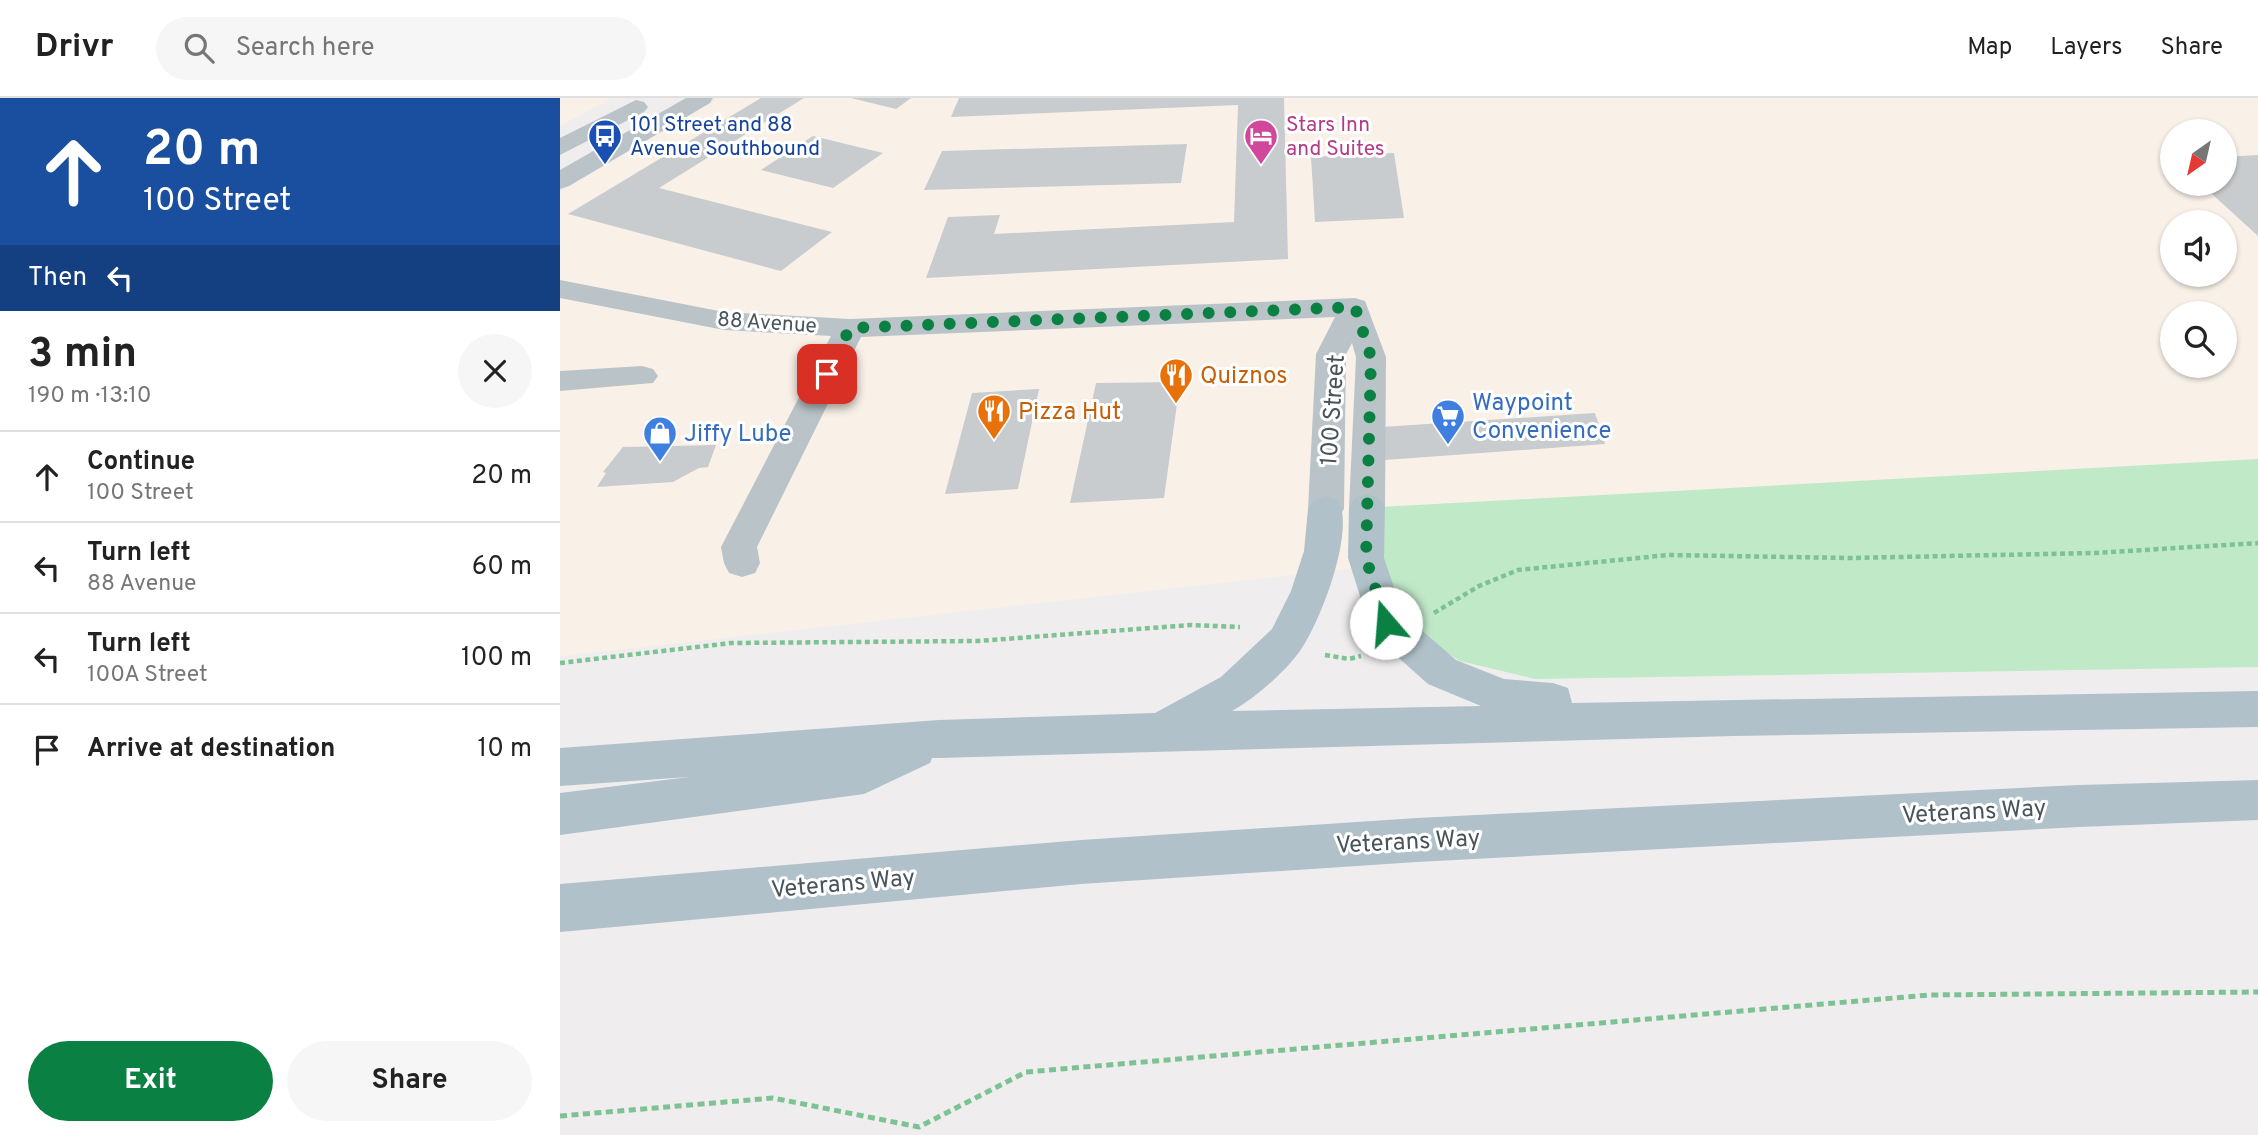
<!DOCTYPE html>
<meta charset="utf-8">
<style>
body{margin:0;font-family:Overpass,sans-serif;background:#f6f6f6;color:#222;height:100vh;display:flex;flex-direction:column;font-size:26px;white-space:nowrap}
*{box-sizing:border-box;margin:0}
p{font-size:23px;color:#767676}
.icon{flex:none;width:38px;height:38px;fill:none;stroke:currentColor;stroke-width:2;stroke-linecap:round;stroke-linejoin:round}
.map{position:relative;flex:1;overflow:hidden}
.sheet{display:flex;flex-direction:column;background:#fff;width:560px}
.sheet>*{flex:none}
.hud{background:#1a4fa0;color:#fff;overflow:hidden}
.needle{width:46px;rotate:214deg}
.controls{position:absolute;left:1600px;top:21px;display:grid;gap:14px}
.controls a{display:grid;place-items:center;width:77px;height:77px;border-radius:50%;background:#fff;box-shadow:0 2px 5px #0004;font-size:35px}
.pin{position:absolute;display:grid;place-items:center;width:60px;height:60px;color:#fff;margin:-30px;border-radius:14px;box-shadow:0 4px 10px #0006}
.me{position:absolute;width:77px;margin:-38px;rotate:342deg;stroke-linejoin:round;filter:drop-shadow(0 0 5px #0008)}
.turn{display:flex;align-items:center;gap:24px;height:147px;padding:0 28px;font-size:32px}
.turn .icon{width:91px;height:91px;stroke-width:2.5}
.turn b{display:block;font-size:49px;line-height:60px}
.then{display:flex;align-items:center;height:66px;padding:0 28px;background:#0003;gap:14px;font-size:26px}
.round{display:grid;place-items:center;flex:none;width:74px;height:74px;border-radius:37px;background:#f6f6f6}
.overview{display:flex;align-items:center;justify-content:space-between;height:119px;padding:0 28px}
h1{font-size:42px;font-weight:700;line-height:52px}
.primary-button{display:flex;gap:14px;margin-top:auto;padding:14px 28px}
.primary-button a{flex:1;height:80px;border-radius:42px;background:#0b8043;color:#fff;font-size:28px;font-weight:700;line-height:80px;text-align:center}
.primary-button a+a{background:#f6f6f6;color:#222}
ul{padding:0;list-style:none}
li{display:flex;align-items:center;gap:21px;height:91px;padding:0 28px;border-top:2px solid #e0e0e0}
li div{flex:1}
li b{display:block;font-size:26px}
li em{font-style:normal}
header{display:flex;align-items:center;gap:42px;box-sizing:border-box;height:98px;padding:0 35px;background:#fff;border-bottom:2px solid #e0e0e0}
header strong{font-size:33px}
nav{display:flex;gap:38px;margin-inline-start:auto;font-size:24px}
.search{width:490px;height:63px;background:#f6f6f6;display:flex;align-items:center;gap:18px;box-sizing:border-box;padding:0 24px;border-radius:38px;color:#767676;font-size:26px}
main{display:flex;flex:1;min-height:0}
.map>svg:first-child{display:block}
</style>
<header>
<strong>Drivr</strong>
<div class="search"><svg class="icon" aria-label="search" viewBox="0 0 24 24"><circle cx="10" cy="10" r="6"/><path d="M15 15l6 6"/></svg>Search here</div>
<nav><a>Map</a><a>Layers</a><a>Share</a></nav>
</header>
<main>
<section class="sheet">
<div class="hud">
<div class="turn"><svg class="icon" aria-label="ahead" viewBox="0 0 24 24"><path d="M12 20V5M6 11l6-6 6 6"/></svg><div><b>20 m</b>100 Street</div></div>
<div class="then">Then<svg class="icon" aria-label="left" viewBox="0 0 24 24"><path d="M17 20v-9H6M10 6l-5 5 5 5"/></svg></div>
</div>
<div class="overview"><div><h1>3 min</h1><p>190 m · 13:10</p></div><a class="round"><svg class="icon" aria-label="close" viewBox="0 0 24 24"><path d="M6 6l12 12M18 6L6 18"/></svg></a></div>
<ul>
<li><svg class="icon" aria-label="ahead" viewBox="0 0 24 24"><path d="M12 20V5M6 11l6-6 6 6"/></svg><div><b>Continue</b><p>100 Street</p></div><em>20 m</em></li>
<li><svg class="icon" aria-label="left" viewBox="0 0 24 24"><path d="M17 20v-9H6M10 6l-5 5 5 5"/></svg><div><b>Turn left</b><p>88 Avenue</p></div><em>60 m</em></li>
<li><svg class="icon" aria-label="left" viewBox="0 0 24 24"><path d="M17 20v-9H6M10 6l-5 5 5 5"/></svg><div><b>Turn left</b><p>100A Street</p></div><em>100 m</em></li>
<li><svg class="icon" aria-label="arrive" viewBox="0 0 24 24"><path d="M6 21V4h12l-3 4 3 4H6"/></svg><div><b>Arrive at destination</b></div><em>10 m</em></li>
</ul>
<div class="primary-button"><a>Exit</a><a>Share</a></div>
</section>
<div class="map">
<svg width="1698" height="1037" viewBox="0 0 1698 1037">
<rect width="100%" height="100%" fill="#f0edee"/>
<g fill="#f9f1e8" fill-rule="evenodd">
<path d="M0 0H52L0 28Z"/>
<path d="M159 0H1698V370L0 558V94ZM1612 33H1664V86H1612ZM1612 124H1664V177H1612ZM1612 215H1664V268H1612Z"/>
</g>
<path fill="#c0e9c8" d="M1698 361V569L975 581 900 563 866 542 830 500 819 466 820 409Z"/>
<g fill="#c8ccce">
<path d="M201 0H244L99 90 272 134 221 173 8 116Z"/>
<path d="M291 0H351L336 11Z"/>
<path d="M399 0H724L728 161 366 180 388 119 440 117 434 136 674 124 678 7 391 19Z"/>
<path d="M253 38 323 55 273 90 201 72Z"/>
<path d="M627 46 621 85 364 92 382 53Z"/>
<path d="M834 55 844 120 755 124 751 59Z"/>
<path d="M1698 57V138L1641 86H1664V59Z"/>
<path d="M620 284 604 400 510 405 536 285Z"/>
<path d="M479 291 458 391 385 396 412 295Z"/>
<path d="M1035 315 1045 346 825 362 822 329Z"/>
<path d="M156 347 148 369 139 370 113 384 37 389 46 375 43 374 63 349Z"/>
</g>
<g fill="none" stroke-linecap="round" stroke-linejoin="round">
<g stroke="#7dc293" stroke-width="4.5" stroke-dasharray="5 3.5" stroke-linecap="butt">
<path d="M874 515 919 488 958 472 1108 457 1290 460 1535 455 1698 445"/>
<path d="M765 557 789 561 801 558"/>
<path d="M0 565 171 545 418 543 631 527 680 529"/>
</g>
<path stroke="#7dc293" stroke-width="5" stroke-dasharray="7 4.5" stroke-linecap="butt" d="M0 1018 213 1000 359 1029 466 974 1369 897 1698 894"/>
<g fill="#bac4c8" fill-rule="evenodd">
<path d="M126 0H153L150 5 9 88 0 91V72Z"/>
<path d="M76 2 84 4 88 9 84 14 0 57V40Z"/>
<path d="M0 182 164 214 290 221 795 200 805 203 826 259 825 409 819 418 807 422 795 418 789 409 796 259 792 245 786 256 784 411 778 420 766 424 754 420 748 411 756 256 775 219 301 239 197 449 200 465 195 475 182 479 169 475 164 465 161 449 271 238 164 232 0 200Z"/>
<path d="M82 268 93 271 98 278 93 285 0 293V273Z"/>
</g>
<g fill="#b0c1c9" fill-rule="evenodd">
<path d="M807 396 819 400 825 409 824 460 843 516 896 562 944 581 993 585 1008 590 1012 605 1698 593V629L1173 638 379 660H372L370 665 304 696 0 737V695L129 679 0 688V650L379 622 595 615 661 579 712 531 731 493 744 453 748 411 754 402 766 398 778 402C796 432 760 525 740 553 725 574 694 601 672 613L921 608 868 586 812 536 788 460 789 409 795 400Z"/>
<path d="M1698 682V722L1519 729 857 764 521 786 0 834V786L521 742 857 720 1519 687Z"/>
</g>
</g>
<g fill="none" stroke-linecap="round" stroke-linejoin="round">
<path stroke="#0b8043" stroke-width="12" stroke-dasharray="0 21.6" d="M267 276 290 230 795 209 811 259 806 460 826 525"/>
</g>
<defs>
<g id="bus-pin" transform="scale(1.75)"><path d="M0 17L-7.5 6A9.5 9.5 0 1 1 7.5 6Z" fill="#1a4fb4" stroke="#fff"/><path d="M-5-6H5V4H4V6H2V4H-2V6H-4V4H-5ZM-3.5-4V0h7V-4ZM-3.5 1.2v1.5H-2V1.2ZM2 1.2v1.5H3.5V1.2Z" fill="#fff"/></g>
<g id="hotel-pin" transform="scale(1.75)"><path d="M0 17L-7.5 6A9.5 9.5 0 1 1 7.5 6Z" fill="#d1479c" stroke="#fff"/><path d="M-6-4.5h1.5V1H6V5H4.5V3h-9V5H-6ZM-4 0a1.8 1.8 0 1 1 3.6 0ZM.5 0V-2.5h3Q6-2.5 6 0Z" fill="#fff"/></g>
<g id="restaurant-pin" transform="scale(1.75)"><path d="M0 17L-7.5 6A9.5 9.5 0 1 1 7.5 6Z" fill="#e8710a" stroke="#fff"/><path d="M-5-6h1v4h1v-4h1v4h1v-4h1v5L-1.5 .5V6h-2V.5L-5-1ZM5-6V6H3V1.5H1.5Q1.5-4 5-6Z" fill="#fff"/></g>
<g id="supermarket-pin" transform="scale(1.75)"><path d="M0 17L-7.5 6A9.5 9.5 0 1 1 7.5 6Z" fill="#3f7fe0" stroke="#fff"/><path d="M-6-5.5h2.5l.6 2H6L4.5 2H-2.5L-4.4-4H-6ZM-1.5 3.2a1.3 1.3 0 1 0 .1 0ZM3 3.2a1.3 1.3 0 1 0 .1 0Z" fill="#fff"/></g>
<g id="shop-pin" transform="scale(1.75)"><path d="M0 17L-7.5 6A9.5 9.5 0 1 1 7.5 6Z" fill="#3f7fe0" stroke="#fff"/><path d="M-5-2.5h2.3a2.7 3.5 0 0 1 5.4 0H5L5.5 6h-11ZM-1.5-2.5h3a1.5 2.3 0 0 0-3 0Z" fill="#fff"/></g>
</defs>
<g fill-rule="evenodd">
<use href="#bus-pin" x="45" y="38"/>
<use href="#hotel-pin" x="701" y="38"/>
<use href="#restaurant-pin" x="616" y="277"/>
<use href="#restaurant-pin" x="434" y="313"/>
<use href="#supermarket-pin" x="888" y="318"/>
<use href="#shop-pin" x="100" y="335"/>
</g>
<g text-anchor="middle" stroke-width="6" stroke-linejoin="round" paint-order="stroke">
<g font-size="21" fill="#164399" stroke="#fff" text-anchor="start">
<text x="70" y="33">101 Street and 88<tspan x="70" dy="24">Avenue Southbound</tspan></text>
</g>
<g font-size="21" fill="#b23c85" stroke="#fff" text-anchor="start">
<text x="726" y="33">Stars Inn<tspan x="726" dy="24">and Suites</tspan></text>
</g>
<g font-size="21" fill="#485458" stroke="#fff">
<text transform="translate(207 224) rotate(4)" y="7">88 Avenue</text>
</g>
<g font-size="24" fill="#c56008" stroke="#fff" text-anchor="start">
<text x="640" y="285">Quiznos</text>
<text x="458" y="321">Pizza Hut</text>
</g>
<g font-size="24" fill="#366cbe" stroke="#fff" text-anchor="start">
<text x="912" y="312">Waypoint<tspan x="912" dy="28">Convenience</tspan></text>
<text x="124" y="343">Jiffy Lube</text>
</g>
<g font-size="24" fill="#485458" stroke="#fff">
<text transform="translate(772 312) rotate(-86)" y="8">100 Street</text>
<text transform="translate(1414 713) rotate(-3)" y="8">Veterans Way</text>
<text transform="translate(848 743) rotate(-3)" y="8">Veterans Way</text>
<text transform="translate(283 785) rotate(-5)" y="8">Veterans Way</text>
</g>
</g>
</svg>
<div class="controls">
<a><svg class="needle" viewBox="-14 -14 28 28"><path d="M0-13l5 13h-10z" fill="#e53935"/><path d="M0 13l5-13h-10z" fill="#767676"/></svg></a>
<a><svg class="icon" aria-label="sound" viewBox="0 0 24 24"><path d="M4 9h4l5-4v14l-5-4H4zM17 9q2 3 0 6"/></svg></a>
<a><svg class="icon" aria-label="search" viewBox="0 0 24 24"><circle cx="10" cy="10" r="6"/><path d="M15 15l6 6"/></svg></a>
</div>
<div class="pin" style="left:267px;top:276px;background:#d93025"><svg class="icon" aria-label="arrive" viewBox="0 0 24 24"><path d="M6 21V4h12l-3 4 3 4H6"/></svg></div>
<svg class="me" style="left:826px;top:525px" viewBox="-20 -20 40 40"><circle r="19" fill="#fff"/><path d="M0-13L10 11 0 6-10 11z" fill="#0b8043"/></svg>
</div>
</main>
